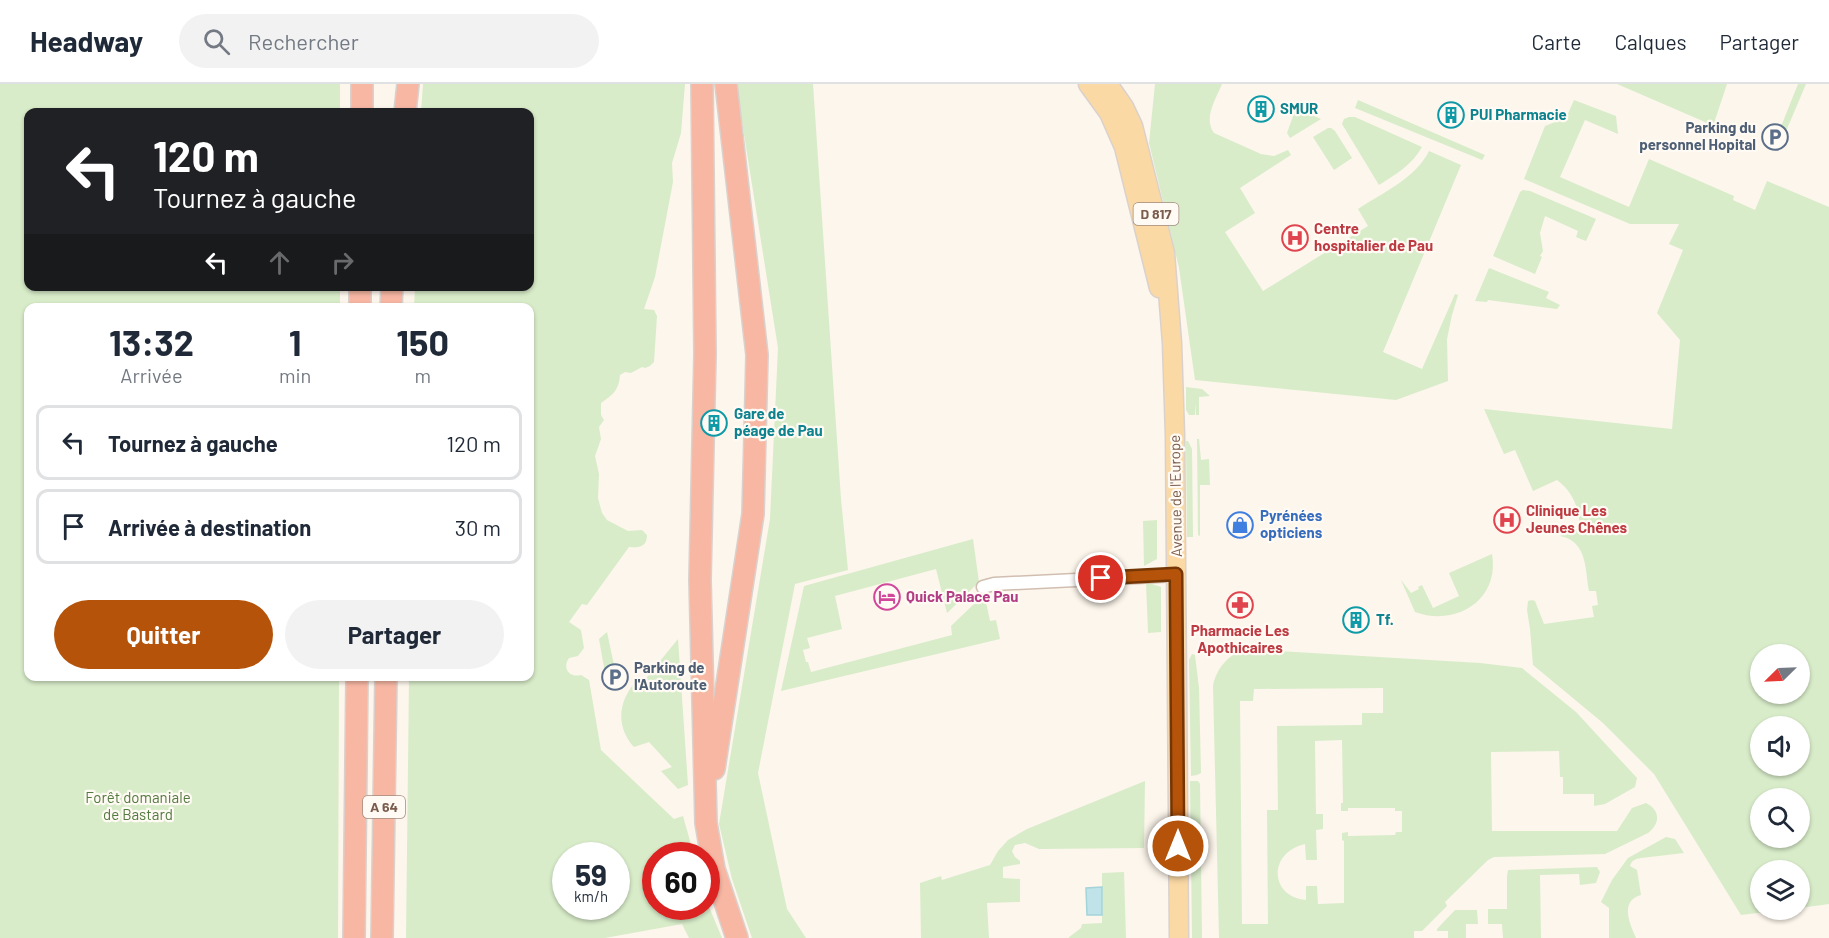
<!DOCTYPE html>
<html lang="fr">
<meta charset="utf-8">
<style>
body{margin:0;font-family:Barlow,sans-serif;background:#f2f2f3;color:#1f2937;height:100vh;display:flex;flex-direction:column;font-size:22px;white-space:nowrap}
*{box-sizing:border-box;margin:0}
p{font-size:20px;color:#747a83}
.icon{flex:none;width:33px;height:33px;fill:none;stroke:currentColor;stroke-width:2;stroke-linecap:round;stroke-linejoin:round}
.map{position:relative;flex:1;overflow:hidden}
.sheet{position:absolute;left:24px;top:219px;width:510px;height:378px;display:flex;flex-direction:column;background:#fff;border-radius:12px;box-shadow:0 2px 4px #0004}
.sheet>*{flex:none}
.top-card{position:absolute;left:24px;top:24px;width:510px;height:183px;border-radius:12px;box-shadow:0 2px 4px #0004;background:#202124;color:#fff;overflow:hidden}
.needle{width:39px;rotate:246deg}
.tools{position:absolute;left:1750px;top:560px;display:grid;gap:12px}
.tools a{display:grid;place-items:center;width:60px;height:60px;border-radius:50%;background:#fff;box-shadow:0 2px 4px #0004;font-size:30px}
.speed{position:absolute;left:552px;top:758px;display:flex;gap:12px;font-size:30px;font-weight:700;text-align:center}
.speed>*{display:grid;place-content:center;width:78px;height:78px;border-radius:50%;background:#fff;box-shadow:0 2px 4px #0004;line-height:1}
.speed small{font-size:15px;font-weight:400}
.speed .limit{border:9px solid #d22;background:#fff;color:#111}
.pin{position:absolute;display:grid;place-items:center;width:51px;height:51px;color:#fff;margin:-26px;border:3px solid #fff;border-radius:50%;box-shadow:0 2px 6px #0007}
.me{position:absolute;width:66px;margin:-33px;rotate:0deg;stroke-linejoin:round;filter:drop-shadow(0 0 4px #0008)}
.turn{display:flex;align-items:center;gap:21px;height:126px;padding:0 30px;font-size:27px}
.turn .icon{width:78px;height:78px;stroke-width:2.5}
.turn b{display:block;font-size:42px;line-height:51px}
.lanes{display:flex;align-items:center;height:57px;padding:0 30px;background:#0003;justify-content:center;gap:30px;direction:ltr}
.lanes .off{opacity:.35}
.eta{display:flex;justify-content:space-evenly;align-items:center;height:102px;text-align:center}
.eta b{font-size:36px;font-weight:700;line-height:42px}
.cta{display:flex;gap:12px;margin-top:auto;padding:12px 30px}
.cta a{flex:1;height:69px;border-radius:36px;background:#b45309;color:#fff;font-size:24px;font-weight:700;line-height:69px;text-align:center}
.cta a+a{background:#f2f2f3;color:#1f2937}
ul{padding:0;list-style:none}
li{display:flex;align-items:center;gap:18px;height:75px;margin:0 12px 9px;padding:0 18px;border:3px solid #e0e1e3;border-radius:12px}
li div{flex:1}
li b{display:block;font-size:22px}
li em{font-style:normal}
header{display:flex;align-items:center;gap:36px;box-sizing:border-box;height:84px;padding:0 30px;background:#fff;border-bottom:2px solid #e0e1e3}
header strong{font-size:28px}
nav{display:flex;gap:33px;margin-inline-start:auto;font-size:21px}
.search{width:420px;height:54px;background:#f2f2f3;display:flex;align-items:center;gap:15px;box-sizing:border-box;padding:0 21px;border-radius:33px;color:#747a83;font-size:22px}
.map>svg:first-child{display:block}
</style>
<header>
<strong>Headway</strong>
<div class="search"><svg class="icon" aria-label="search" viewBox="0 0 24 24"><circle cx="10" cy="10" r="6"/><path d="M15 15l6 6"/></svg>Rechercher</div>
<nav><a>Carte</a><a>Calques</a><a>Partager</a></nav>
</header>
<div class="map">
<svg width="1829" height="854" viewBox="0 0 1829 854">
<rect width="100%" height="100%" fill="#fdf6ec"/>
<g fill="#d8ecc9" fill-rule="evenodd">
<path d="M0 0H340V28H28V202L340 203V223L28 224V592L339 593 338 854H0Z"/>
<path d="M423 0H685L681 49 672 79 673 98 655 193 644 225 654 226 657 232 654 278 650 282 645 284 642 283 631 289 625 288 620 291C619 306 613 311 601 319V331L604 336 599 343 601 355 595 372 599 390 598 414 602 429 607 436 628 447 642 446 647 451C647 463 639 464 629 463L587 521 582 520 569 538 581 546 584 564 578 572 569 574C562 584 569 594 581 591L589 596 601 666 674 735 683 732 694 771H656V822H706L707 818 722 854H689L682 840 605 854H406L409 593 530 592V224L414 223 415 203 530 202V28H421ZM566 771H616V822H566Z"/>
<path d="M736 0H813L841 415 848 486 795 500 758 689 787 825 806 854H752L732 795 719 740 770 435 778 264Z"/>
<path d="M1155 0H1222C1216 15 1203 34 1214 49L1261 70 1274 72 1288 66 1291 71 1240 104 1255 129 1225 148 1263 207 1368 142 1358 125C1382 109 1416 94 1429 67L1461 81 1383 268 1422 285 1455 210 1458 211 1452 231 1447 255 1448 297 1396 316 1195 296 1179 184 1149 59Z"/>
<path d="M1617 0H1727L1711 48 1702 47 1705 38Z"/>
<path d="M1798 0H1806L1784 52 1778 50Z"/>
<path d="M1358 16 1485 71 1482 76 1355 24Z"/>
<path d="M1574 16 1616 32 1618 50 1585 36 1560 93 1629 123 1649 75 1734 112 1733 116 1755 126 1767 97 1829 123V820L1800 824V786H1761V825H1789L1741 831 1654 690 1603 639 1533 581 1530 545 1527 526 1528 517 1532 516 1535 517 1544 540 1594 533 1592 522 1598 521 1596 507H1589C1585 487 1588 457 1560 452L1579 444C1581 426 1572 407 1557 396L1533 407 1515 366 1504 370 1484 325 1672 345 1680 256 1657 229 1683 166 1669 160 1679 140H1630L1524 95 1545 42 1566 34ZM1761 570H1800V609H1761ZM1761 642H1800V681H1761ZM1761 714H1800V753H1761Z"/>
<path d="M1296 24 1321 35 1290 54 1287 49Z"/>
<path d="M1349 33H1355L1422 63C1412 81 1396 90 1379 101L1342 40 1344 35Z"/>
<path d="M1328 44H1331L1335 47 1352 74 1334 86 1313 53Z"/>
<path d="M1523 106 1530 107 1596 135 1586 157 1576 153 1578 147 1545 132 1540 149 1543 167 1540 172 1542 173 1535 190 1493 172 1520 108Z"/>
<path d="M1489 184 1549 208 1546 214 1560 221 1557 225 1488 216 1487 218 1475 217Z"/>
<path d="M1186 303 1202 305 1210 312 1199 313V331H1196L1195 319V331H1189L1186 326Z"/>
<path d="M1197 355H1199L1201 376 1209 375 1210 401H1200V452L1198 451Z"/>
<path d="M1186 357H1188L1192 365 1193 453H1187Z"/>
<path d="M1157 436V475L1144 482 1143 437Z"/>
<path d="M973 455 979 498 947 529 936 485 835 512 842 545 807 554 810 564 803 566 806 578H808L811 588 952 551 951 542 974 520 986 518 990 537 996 536 1000 555 781 607 804 502Z"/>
<path d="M1492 470C1500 516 1456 543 1415 528L1401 496 1411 509 1419 505 1418 503 1422 501 1433 524 1459 512 1449 489Z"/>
<path d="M1146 498 1161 503V548L1148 549Z"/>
<path d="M607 548 617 595 608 606 599 555Z"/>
<path d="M678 555 688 701 678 705 661 687 672 683 649 658 634 663C614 641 619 614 639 594L643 598Z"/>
<path d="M1245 565 1480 579 1522 584 1576 628 1637 694 1635 703 1605 720 1594 722V710H1563V693H1560L1559 667 1491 668 1492 747H1617L1632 724 1646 719C1660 726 1661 739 1648 749L1605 770 1494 773 1488 776 1445 818 1447 822 1422 847H1414V854H1219L1213 602C1216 585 1228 571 1245 565ZM1383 604V629H1362V641L1277 642 1278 726H1267L1268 840H1242L1240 617H1253L1254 605ZM1342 656 1343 719H1341V727H1348V724H1395V727H1402V748H1396L1395 751 1348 752V748L1342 749V756L1344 757V819L1318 820 1317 802H1306V816C1270 813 1267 769 1305 760L1306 776H1317L1316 746 1323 745V730H1316L1315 657Z"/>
<path d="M1192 570 1195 571 1199 604 1201 689 1197 691 1191 692 1189 576Z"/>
<path d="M1145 697 1144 764 1039 765 1025 759 1015 761 1012 767 1015 773 1020 777V780L1003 783V794L1020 795V818L987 819 989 854H921L920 799 941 792 942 796 990 781 998 767 1008 756 1027 745Z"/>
<path d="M1190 697H1198L1200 700 1202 854H1192Z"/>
<path d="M1666 753 1675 755 1684 769 1641 774C1635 775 1632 776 1630 782L1637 786 1641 811C1619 817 1630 840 1636 854H1609V824L1601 818 1612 796 1628 774Z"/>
<path d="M1597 783 1600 788 1596 799 1580 801 1579 790 1540 791 1541 854H1503L1502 840H1488V825H1507V792L1508 786Z"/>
<path d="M1124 788 1126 854H1068L1081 844 1082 840 1102 839V789Z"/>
<path d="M1455 826H1477L1478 840H1466V854H1448V847H1437V845Z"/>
</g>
<path fill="#bfe3e8" stroke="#a5d3da" stroke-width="1.5" d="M1102 803V831H1087L1086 804Z"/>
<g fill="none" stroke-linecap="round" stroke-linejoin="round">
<g stroke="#d1beb0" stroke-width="15">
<path id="street" d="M983 503 994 500 1176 491"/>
</g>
<g stroke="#dad1cd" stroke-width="21">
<g id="primary">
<path d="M1088 0 1109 29 1124 63 1159 204"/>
<path d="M1108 0 1124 23 1133 42 1165 169 1172 259 1175 352 1179 854"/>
</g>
</g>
<g stroke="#dad1cd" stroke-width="24">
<g id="highway">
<path d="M702 0 705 270 700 496 706 739 714 785 737 854"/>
<path d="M362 28V0"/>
<path d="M405 28 408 0"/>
<path d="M360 224V202"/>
<path d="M391 224 392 202"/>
<path d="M714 685 753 430 757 271 726 0"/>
<path d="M354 854 357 592"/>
<path d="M382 854 386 592"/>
</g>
</g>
<use href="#street" stroke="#fff" stroke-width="12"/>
<use href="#primary" stroke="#fbd9a5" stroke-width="18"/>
<use href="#highway" stroke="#f7b7a3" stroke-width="21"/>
</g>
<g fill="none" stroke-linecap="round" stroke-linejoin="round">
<g stroke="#753606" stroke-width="15">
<path id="route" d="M1101 494 1176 490 1178 762"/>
</g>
<use href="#route" stroke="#b45309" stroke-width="10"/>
</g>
<defs>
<g id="building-ring" transform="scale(1.35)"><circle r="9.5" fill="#fffaf3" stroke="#0f9aa8" stroke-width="1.5"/><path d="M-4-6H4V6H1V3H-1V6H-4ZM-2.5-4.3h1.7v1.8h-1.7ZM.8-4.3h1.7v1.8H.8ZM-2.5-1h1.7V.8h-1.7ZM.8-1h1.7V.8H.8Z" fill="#0f9aa8"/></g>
<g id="parking-ring" transform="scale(1.35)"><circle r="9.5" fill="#fffaf3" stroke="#5c6f8a" stroke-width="1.5"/><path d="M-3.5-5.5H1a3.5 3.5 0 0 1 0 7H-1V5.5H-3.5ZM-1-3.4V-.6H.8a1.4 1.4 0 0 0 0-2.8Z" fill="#5c6f8a"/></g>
<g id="hospital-ring" transform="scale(1.35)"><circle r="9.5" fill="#fffaf3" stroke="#e0444e" stroke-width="1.5"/><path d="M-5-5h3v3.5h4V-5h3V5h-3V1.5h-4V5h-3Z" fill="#e0444e"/></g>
<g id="shop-ring" transform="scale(1.35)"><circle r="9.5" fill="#fffaf3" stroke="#3f7fe0" stroke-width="1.5"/><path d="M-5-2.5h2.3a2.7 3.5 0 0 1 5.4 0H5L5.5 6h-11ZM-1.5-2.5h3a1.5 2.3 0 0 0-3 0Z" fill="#3f7fe0"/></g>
<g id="hotel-ring" transform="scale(1.35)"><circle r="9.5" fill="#fffaf3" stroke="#d1479c" stroke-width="1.5"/><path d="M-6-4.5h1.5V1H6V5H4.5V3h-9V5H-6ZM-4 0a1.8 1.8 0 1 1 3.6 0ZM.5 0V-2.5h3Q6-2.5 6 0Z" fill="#d1479c"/></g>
<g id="pharmacy-ring" transform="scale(1.35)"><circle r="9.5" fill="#fffaf3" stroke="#e0444e" stroke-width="1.5"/><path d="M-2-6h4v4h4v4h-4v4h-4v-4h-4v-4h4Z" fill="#e0444e"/></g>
</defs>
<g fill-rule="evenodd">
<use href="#building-ring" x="1261" y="25"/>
<use href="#building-ring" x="1451" y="31"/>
<use href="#parking-ring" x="1775" y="53"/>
<use href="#hospital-ring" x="1295" y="154"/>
<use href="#building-ring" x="714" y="339"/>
<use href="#hospital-ring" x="1507" y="436"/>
<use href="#shop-ring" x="1240" y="441"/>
<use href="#hotel-ring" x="887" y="513"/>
<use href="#pharmacy-ring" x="1240" y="521"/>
<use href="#building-ring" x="1356" y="536"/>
<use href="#parking-ring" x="615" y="593"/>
</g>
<g text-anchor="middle" stroke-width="4.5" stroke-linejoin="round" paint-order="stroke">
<g fill="#fffaf3" stroke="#a28b7f" stroke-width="1.5">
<rect x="1133.5" y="119" width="45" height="22" rx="4.5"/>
<rect x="363" y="712" width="42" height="22" rx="4.5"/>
</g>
<g font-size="14" font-weight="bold" fill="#7a5c4d">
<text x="1156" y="135">D 817</text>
<text x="384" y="728">A 64</text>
</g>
<g font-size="15" font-weight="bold" fill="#0d838f" stroke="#fffaf3" text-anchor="start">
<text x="1280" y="30">SMUR</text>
<text x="1470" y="36">PUI Pharmacie</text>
<text x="734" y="335">Gare de<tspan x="734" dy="17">péage de Pau</tspan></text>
<text x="1376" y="541">Tf.</text>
</g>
<g font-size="15" font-weight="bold" fill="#4e5e75" stroke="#fffaf3" text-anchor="end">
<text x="1756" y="49">Parking du<tspan x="1756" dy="17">personnel Hopital</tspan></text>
<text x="634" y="589" text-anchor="start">Parking de<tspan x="634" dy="17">l'Autoroute</tspan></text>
</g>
<g font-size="15" font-weight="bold" fill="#be3a42" stroke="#fffaf3" text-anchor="start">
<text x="1314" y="150">Centre<tspan x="1314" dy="17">hospitalier de Pau</tspan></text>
<text x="1526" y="432">Clinique Les<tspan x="1526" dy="17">Jeunes Chênes</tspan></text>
<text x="1240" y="552" text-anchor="middle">Pharmacie Les<tspan x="1240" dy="17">Apothicaires</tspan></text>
</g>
<g font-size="15" fill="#7a5c4d" stroke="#fffaf3">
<text transform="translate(1176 412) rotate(-91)" y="5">Avenue de l'Europe</text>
</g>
<g font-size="15" font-weight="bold" fill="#366cbe" stroke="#fffaf3" text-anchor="start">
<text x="1260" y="437">Pyrénées<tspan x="1260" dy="17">opticiens</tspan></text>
</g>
<g font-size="15" font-weight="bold" fill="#b23c85" stroke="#fffaf3" text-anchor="start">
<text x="906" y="518">Quick Palace Pau</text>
</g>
<g font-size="15" fill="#537a41" stroke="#fffaf3">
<text x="138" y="719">Forêt domaniale<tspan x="138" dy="17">de Bastard</tspan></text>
</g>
</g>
</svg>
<div class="tools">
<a><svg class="needle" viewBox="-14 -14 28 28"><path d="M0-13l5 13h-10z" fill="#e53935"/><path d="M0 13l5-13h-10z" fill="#747a83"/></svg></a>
<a><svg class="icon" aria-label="sound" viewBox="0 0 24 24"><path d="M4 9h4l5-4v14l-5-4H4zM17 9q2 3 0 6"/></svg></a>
<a><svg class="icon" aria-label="search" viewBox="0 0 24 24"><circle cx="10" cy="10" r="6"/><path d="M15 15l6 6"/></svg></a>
<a><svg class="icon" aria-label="layers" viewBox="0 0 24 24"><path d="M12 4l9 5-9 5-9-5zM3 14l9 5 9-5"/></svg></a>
</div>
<div class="speed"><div>59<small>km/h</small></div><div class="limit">60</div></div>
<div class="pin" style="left:1101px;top:494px;background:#d93025"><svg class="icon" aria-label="arrive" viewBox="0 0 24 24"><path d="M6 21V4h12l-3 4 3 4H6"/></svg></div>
<svg class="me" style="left:1178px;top:762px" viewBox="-20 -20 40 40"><circle r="17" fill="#b45309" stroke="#fff" stroke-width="3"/><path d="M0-11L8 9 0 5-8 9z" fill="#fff"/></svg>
<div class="top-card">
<div class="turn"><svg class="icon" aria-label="left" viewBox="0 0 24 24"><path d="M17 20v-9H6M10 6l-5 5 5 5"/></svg><div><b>120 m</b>Tournez à gauche</div></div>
<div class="lanes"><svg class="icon" aria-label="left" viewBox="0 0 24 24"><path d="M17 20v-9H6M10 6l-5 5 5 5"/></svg><svg class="icon off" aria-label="ahead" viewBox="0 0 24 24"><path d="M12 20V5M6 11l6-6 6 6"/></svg><svg class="icon off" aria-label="right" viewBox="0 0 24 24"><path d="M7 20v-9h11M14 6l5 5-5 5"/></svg></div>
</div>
<section class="sheet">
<div class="eta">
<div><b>13:32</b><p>Arrivée</p></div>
<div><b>1</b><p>min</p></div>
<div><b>150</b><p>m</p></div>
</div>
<ul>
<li><svg class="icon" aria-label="left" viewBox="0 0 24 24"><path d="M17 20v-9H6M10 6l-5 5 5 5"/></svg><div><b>Tournez à gauche</b></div><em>120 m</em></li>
<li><svg class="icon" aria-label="arrive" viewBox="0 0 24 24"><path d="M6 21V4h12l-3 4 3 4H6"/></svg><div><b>Arrivée à destination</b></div><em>30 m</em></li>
</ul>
<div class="cta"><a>Quitter</a><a>Partager</a></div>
</section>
</div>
